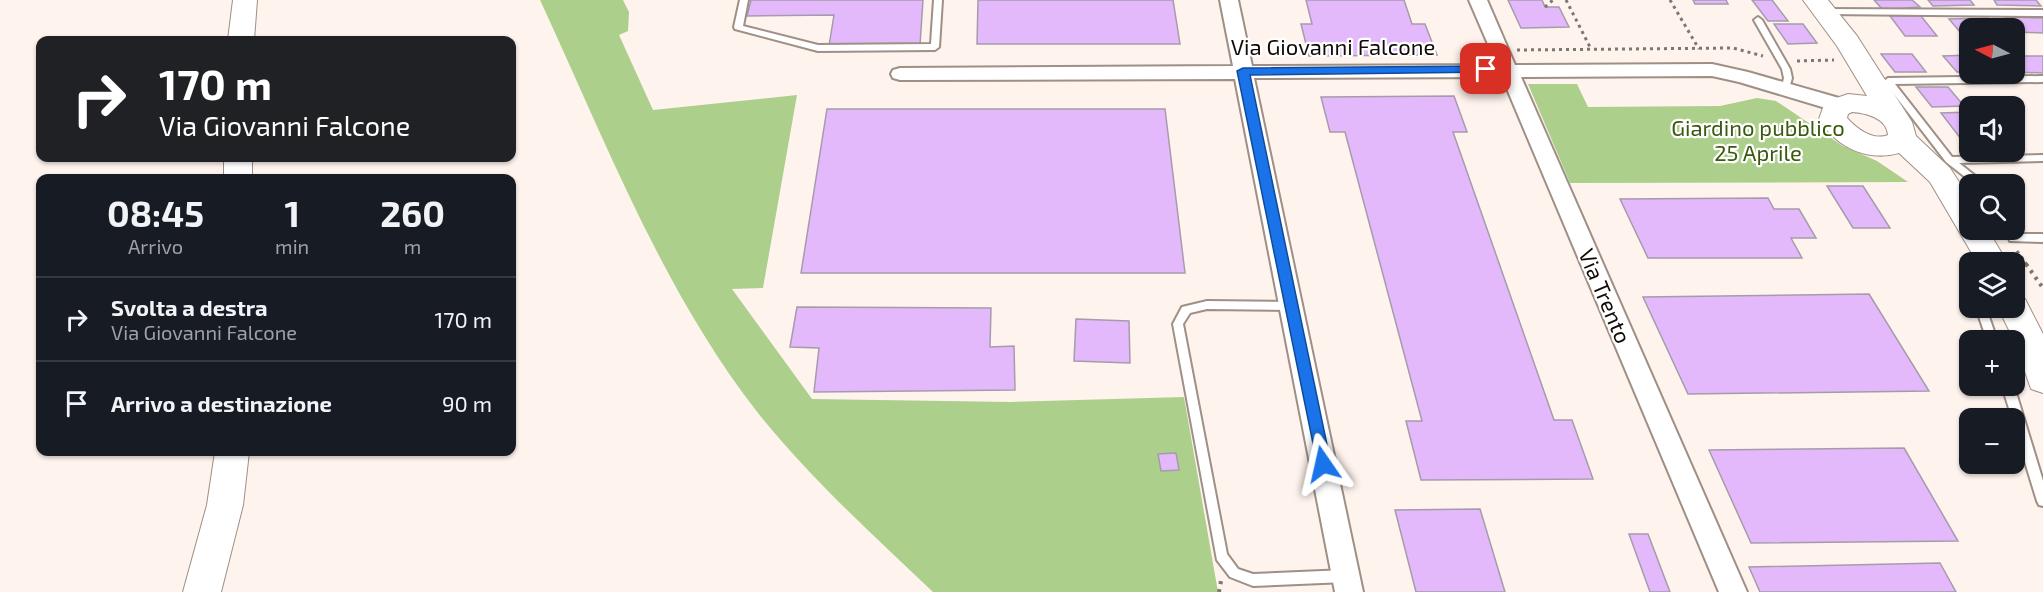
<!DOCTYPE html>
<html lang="it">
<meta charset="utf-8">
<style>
body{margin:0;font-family:"Exo 2",sans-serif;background:#20242c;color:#f1f3f6;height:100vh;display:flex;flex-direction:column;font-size:22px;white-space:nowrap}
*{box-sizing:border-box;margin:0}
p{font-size:20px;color:#9ea1a6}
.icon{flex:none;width:33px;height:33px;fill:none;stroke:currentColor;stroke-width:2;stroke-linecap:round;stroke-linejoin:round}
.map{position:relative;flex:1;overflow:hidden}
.details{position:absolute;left:36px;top:174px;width:480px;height:282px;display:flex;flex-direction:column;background:#171b24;border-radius:12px;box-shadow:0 2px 4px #0004}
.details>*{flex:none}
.guide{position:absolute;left:36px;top:36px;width:480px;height:126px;border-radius:12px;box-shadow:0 2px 4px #0004;background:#202124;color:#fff;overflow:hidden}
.needle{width:39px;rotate:276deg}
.buttons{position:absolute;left:1959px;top:18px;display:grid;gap:12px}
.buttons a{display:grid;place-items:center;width:66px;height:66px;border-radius:12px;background:#171b24;box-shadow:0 2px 4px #0004;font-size:30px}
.pin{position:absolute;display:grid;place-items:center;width:51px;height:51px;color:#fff;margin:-26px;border-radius:12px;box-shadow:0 3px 9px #0006}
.me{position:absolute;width:66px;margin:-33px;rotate:349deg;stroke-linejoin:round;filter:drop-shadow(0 0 4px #0008)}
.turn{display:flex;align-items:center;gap:21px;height:126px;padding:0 24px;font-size:27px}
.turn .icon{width:78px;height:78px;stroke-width:2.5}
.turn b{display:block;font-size:42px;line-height:51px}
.eta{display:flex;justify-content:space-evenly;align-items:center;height:102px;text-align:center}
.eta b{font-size:36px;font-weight:700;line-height:42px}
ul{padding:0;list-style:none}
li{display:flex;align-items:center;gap:18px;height:84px;padding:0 24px;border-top:2px solid #363941}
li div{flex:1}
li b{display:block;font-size:22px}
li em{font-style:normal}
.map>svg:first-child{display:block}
</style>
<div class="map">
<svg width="2043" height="592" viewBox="0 0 2043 592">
<rect width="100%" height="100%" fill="#fef3ed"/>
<g fill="#adcf8c">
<path d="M540 0H623L629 12 628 31 619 35 653 110 797 95 763 288 732 289 812 399 1011 402 1184 397 1218 592H933C873 535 810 478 758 413 662 290 605 140 540 0Z"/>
<path d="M1528 84H1577L1588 107 1720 106 1757 98 1776 101 1843 146 1877 161 1908 182 1570 183Z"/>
</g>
<g fill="#e3b9fc" stroke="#a59cab" stroke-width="1.5">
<path d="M751 0H923L920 45 829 46 834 15 747 16Z"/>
<path d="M978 0H1173L1180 44H977Z"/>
<path d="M1306 0H1404L1412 24H1425L1437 55 1309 56 1301 24H1312Z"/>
<path d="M1508 0H1542L1545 7H1559L1569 27 1521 28Z"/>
<path d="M1693 0H1726L1728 4H1695Z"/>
<path d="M1752 0H1772L1788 21H1768Z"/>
<path d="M1874 0H1912L1920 7 1883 10Z"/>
<path d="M1928 0H1970L1974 5 1933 6Z"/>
<path d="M1994 0H2036L2041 6 1997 5Z"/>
<path d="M1890 16H1921L1937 36H1905Z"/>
<path d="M2005 17 2043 18V33L2018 32Z"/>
<path d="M1988 18 1997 28H1970V32H1960L1949 19Z"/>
<path d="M1774 24H1803L1817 43 1788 44Z"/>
<path d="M1881 54H1912L1926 72H1895Z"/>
<path d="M1970 55V72H1957L1943 56Z"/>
<path d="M2014 56H2043V73L2014 72Z"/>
<path d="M1916 87H1948L1964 106 1932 107Z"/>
<path d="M1454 96 1467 132H1453L1554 420H1572L1593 479 1421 480 1406 421H1422L1345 132H1330L1321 97Z"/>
<path d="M827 109H1165L1185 273H801Z"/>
<path d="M1970 112V139H1961L1941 113Z"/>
<path d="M1827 186H1863L1890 228H1853Z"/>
<path d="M1768 198 1774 209H1799L1816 238H1791L1802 258H1648L1620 199Z"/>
<path d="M1869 294 1929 391 1688 394 1643 297Z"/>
<path d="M797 307 991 308 990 347 1014 346 1015 390 814 392 819 348 790 347Z"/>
<path d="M1076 319 1129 321 1130 363 1074 361Z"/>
<path d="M1904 448 1958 541 1751 543 1709 450Z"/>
<path d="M1176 453 1179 470 1161 471 1158 454Z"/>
<path d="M1480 509 1505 592H1416L1395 510Z"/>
<path d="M1629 534H1648L1670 592H1650Z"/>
<path d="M1940 563 1956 592H1760L1749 567Z"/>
</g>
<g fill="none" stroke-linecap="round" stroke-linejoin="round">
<g stroke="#9f8f85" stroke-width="4">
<g id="lane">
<path d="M740 0H748L743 26 818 45 931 44 934 0H942L939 47 935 50 818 51 735 29 734 27Z"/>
<path d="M1826 9 2043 10V16L1823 14 1822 12Z"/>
<path d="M1758 17 1762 20 1790 69 1792 78 1788 92H1782L1781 90 1784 78 1782 69 1754 20Z"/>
<path d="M2043 76V82L1895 84 1952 157 2043 155V161L1959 163 1983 182 1985 184H1974L1946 162 1884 81 1888 78Z"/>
<path d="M2014 234H2043V242L2010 241 2009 238 2010 235Z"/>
<path d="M1207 301 1292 302 1296 303 1297 306 1296 309 1292 310 1207 309 1190 313 1183 324 1227 554 1238 569 1253 574 1346 570 1350 572 1352 576 1350 580 1346 582 1253 586 1230 577 1217 560 1173 324 1182 307Z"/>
<path d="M1976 308H1986L1997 340H1987Z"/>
<path d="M2002 386H2014L2043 481V506L2039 505 2037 501 2014 426V418H2012Z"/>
</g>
</g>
<g stroke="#9f8f85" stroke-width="4">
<path id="street" d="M1220 0H1238L1252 66 1497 65 1469 0H1487L1515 65 1712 64 1748 72 1846 100 1849 105 1846 110 1839 112 1739 82 1712 76 1521 77 1747 592H1719L1502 77 1254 78 1363 592H1335L1235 79 900 80 893 78 891 74 893 70 900 68 1233 66Z"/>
</g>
<g stroke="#9f8f85" stroke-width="2">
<g id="secondary">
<path d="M233 0H257L254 40H228Z"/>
<path d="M1803 0H1828L1857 36 1912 122 1916 136 1950 168 1970 199V230H1988L2007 262H1977L1930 182 1899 153C1867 162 1836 147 1819 119L1825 102 1848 94 1867 96 1837 46ZM1852 112C1866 113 1887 118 1888 135 1873 141 1857 129 1847 118L1848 114Z"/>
<rect x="224" y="158" width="28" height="20"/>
<path d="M2014 296 2025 299 2043 334V393L2031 389 2014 340 1998 308H2014Z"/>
<path d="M215 452H249L243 505 221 592H183L207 505Z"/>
</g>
</g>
<g stroke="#7e7672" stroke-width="3" stroke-dasharray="3 4" stroke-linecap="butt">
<path d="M1566 0 1591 49"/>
<path d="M1670 0 1699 49"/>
<path d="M1545 7 1553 0"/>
<path d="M1517 50 1733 48 1763 56"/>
<path d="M1797 61 1834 60"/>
<path d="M2017 251 2027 265"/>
</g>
<g stroke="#7e7672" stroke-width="4" stroke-dasharray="3 5" stroke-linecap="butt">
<path d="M2026 264 2043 288"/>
<path d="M1219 592 1221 581"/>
</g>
<use href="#lane" fill="#fff" fill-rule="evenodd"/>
<use href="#street" fill="#fff" fill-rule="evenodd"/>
<use href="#secondary" fill="#fff" fill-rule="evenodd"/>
</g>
<path fill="#1a73e8" stroke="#114b97" stroke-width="1.5" d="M1486 66 1490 67V72L1250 75 1331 464 1329 468 1323 470 1318 468 1237 71 1243 68Z"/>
<g text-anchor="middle" stroke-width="4.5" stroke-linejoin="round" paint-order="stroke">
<g font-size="22" fill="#110b08" stroke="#fff">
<text x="1333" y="55">Via Giovanni Falcone</text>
<text transform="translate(1605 296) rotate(67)" y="8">Via Trento</text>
</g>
<g font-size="22" fill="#3a590e" stroke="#fff">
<text x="1758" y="136">Giardino pubblico<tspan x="1758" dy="25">25 Aprile</tspan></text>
</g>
</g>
</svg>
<div class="buttons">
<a><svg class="needle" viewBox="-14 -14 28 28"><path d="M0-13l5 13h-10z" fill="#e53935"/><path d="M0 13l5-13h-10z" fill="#9ea1a6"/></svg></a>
<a><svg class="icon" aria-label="sound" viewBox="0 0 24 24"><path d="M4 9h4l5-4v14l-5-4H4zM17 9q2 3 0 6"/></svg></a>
<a><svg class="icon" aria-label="search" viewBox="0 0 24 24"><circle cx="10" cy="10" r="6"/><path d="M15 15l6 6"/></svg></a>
<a><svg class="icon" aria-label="layers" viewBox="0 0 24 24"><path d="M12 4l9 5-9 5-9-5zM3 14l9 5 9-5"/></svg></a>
<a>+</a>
<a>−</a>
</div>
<div class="pin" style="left:1486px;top:69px;background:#d93025"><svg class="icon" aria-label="arrive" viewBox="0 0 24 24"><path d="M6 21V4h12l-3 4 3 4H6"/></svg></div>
<svg class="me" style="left:1323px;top:464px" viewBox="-20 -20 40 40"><path d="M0-17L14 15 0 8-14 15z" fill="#1a73e8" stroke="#fff" stroke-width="4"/></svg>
<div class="guide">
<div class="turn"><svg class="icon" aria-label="right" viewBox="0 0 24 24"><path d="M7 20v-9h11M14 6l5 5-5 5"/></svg><div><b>170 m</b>Via Giovanni Falcone</div></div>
</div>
<section class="details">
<div class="eta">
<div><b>08:45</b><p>Arrivo</p></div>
<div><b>1</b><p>min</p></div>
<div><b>260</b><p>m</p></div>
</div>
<ul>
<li><svg class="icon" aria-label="right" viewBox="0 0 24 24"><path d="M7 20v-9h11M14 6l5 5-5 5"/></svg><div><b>Svolta a destra</b><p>Via Giovanni Falcone</p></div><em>170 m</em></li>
<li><svg class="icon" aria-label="arrive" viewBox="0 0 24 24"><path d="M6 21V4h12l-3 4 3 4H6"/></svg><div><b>Arrivo a destinazione</b></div><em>90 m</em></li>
</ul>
</section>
</div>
